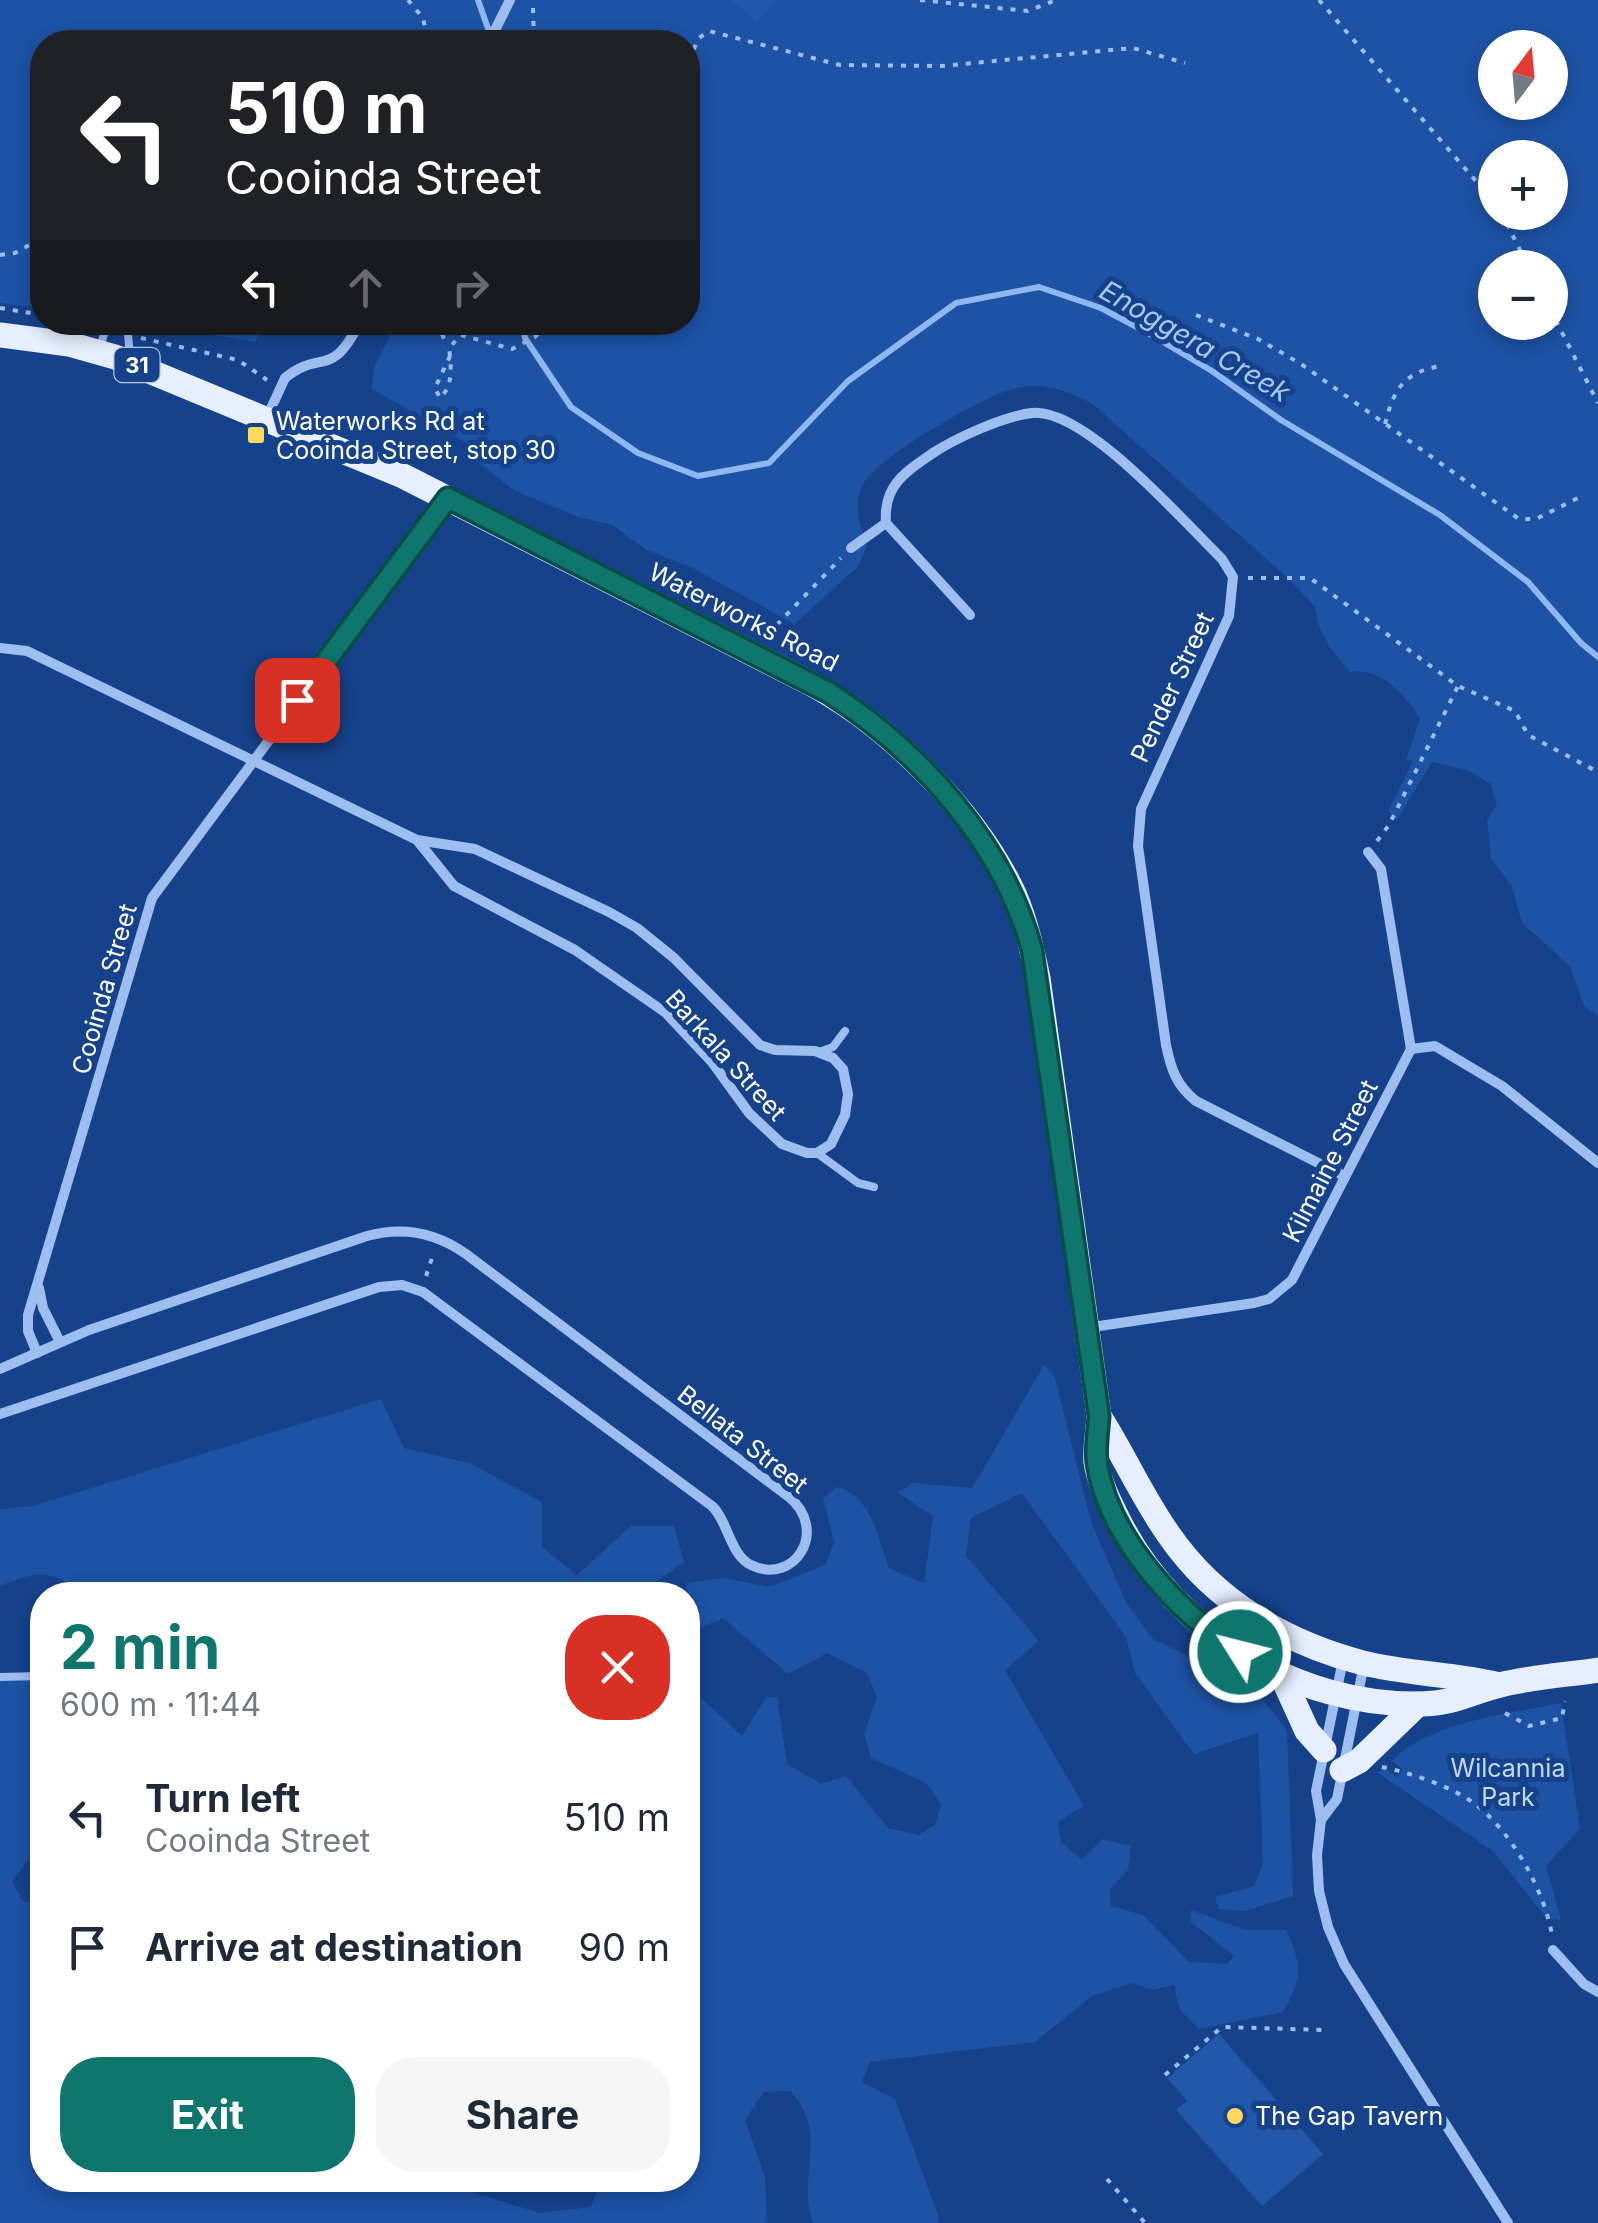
<!DOCTYPE html>
<meta charset="utf-8">
<style>
body{margin:0;font-family:Inter,sans-serif;background:#f6f6f7;color:#1f2937;height:100vh;display:flex;flex-direction:column;font-size:38px;white-space:nowrap}
*{box-sizing:border-box;margin:0}
p{font-size:32px;color:#747a83}
.icon{flex:none;width:55px;height:55px;fill:none;stroke:currentColor;stroke-width:2;stroke-linecap:round;stroke-linejoin:round}
.map{position:relative;flex:1;overflow:hidden}
.panel{position:absolute;left:30px;top:1582px;width:670px;height:610px;display:flex;flex-direction:column;background:#fff;border-radius:40px;box-shadow:0 5px 15px #0003}
.panel>*{flex:none}
.hud{position:absolute;left:30px;top:30px;width:670px;height:305px;border-radius:40px;box-shadow:0 5px 15px #0003;background:#202124;color:#fff;overflow:hidden}
.needle{width:65px;rotate:16deg}
.controls{position:absolute;left:1478px;top:30px;display:grid;gap:20px}
.controls a{display:grid;place-items:center;width:90px;height:90px;border-radius:50%;background:#fff;box-shadow:0 5px 15px #0003;font-size:50px}
.pin{position:absolute;display:grid;place-items:center;width:85px;height:85px;color:#fff;margin:-42px;border-radius:20px;box-shadow:0 5px 15px #0006}
.me{position:absolute;width:110px;margin:-55px;rotate:306deg;stroke-linejoin:round;filter:drop-shadow(0 0 8px #0008)}
.turn{display:flex;align-items:center;gap:35px;height:210px;padding:0 30px;font-size:45px}
.turn .icon{width:130px;height:130px;stroke-width:2.5}
.turn b{display:block;font-size:70px;line-height:85px}
.lanes{display:flex;align-items:center;height:95px;padding:0 30px;background:#0003;justify-content:center;gap:50px;direction:ltr}
.lanes .off{opacity:.35}
.round{display:grid;place-items:center;flex:none;width:105px;height:105px;border-radius:40px;background:#f6f6f7}
.summary{display:flex;align-items:center;justify-content:space-between;height:170px;padding:0 30px}
h1{font-size:60px;font-weight:700;line-height:75px;color:#0f766e}
.button{display:flex;gap:20px;margin-top:auto;padding:20px 30px}
.button a{flex:1;height:115px;border-radius:40px;background:#0f766e;color:#fff;font-size:40px;font-weight:700;line-height:115px;text-align:center}
.button a+a{background:#f6f6f7;color:#1f2937}
ul{padding:0;list-style:none}
li{display:flex;align-items:center;gap:30px;height:130px;padding:0 30px}
li div{flex:1}
li b{display:block;font-size:38px}
li em{font-style:normal}
.map>svg:first-child{display:block}
</style>
<div class="map">
<svg width="1598" height="2223" viewBox="0 0 1598 2223">
<rect width="100%" height="100%" fill="#15428b"/>
<g fill="#1d52a4" fill-rule="evenodd">
<path d="M0 0H1598V1016L1584 1006 1570 966 1522 923 1511 884 1491 859 1487 820 1497 805 1491 784 1467 770 1432 762 1397 820 1388 811 1413 761 1406 760 1420 718C1403 693 1382 668 1350 672L1330 648 1318 624 1315 607 1292 582 1094 405C1071 392 1049 383 1021 387 991 391 882 455 865 481 851 503 860 525 867 547L858 567 794 624 693 568 647 550 612 525 579 517 515 491 479 463 478 450 372 389 374 367 396 323 688 322V42H42V308L0 303ZM1495 48H1550V102H1495ZM1495 158H1550V212H1495ZM1495 268H1550V322H1495Z"/>
<path d="M141 323H263L256 342Z"/>
<path d="M1044 1365 1054 1374 1091 1522 1127 1604 1153 1639 1252 1686 1287 1730 1293 1896 1245 1911 1219 1909 1215 1897 1254 1886 1263 1863 1258 1733 1194 1754 1135 1673 1126 1637 1022 1493 971 1518 966 1556 1039 1641 1005 1670 1084 1806 1058 1822 1061 1842 1082 1860 1102 1839 1131 1846 1128 1870 1110 1889 1111 1906 1143 1915 1189 1962 1227 1964 1234 1956 1191 1922V1910L1246 1930H1286C1302 1963 1303 1979 1283 2012L1199 2029 1180 2010 1174 1985 1152 1990 1133 1983 1092 1996 1035 2042 870 2062 862 2082 895 2099 939 2217 938 2223H813C796 2179 830 2132 790 2091L764 2092 745 2120 765 2177 767 2223H0V1673H42V1839L12 1882 23 1901 42 1905V2180H461L468 2191 540 2213 591 2207 601 2180H688V1686L742 1736 766 1697H777L787 1764 821 1784 846 1776 888 1828 919 1835 936 1824 941 1804 926 1783 871 1758 864 1733 877 1697 866 1672 827 1653 788 1674 723 1618 690 1632 686 1583 724 1578 769 1587 825 1565 834 1542 823 1498 837 1487C872 1496 877 1536 889 1568L924 1583 933 1516 897 1492 914 1483 972 1488Z"/>
<path d="M381 1399 404 1448 469 1463 542 1502V1547L577 1575 631 1526H674L684 1562 654 1583 600 1595H84C53 1568 35 1571 0 1586V1509L33 1506Z"/>
<path d="M1561 1703 1580 1829 1546 1866 1561 1920 1547 1919 1493 1851 1378 1773 1383 1768 1397 1777 1403 1769 1391 1761C1433 1720 1505 1715 1561 1703Z"/>
</g>
<g fill="none" stroke-linecap="round" stroke-linejoin="round">
<g stroke="#8fb8f2" stroke-width="6">
<path d="M478 0 491 37"/>
<path d="M522 322 525 338 571 407 638 453 698 476 769 463 848 381 956 303 1039 287 1101 308 1148 333 1212 371 1281 420 1440 515 1528 582 1581 643 1598 657"/>
</g>
</g>
<g fill="#2357aa">
<path d="M731 0H777L757 22Z"/>
<path d="M1219 2034 1323 2154 1262 2206 1176 2110 1187 2101 1167 2078Z"/>
</g>
<g fill="none" stroke-linecap="round" stroke-linejoin="round">
<g stroke="#9dbeef" stroke-width="4" stroke-dasharray="5 8" stroke-linecap="butt">
<path d="M408 0 423 18 428 42"/>
<path d="M920 0 1028 11 1056 0"/>
<path d="M1319 0 1495 203"/>
<path d="M533 8 534 42"/>
<path d="M688 61 699 38 709 31 840 65 941 66 1133 48 1185 63"/>
<path d="M1501 212 1529 268"/>
<path d="M0 255 15 253 42 238"/>
<path d="M688 259 691 258"/>
<path d="M0 308 42 315"/>
<path d="M1550 309 1598 403"/>
<path d="M1196 315 1258 339 1301 364 1519 519H1536L1582 496"/>
<path d="M437 322 447 346"/>
<path d="M141 338 238 360 267 380"/>
<path d="M450 356 435 388 440 398C454 385 451 365 449 348L461 335 512 349 535 337 549 322"/>
<path d="M1385 424C1394 389 1403 373 1440 366"/>
<path d="M1248 578H1310L1458 686 1515 711 1528 735 1598 772"/>
<path d="M768 634 841 558"/>
<path d="M1377 841 1389 825 1458 686"/>
<path d="M426 1276 434 1252"/>
<path d="M1505 1713 1529 1726 1562 1718 1565 1701"/>
<path d="M1382 1767C1411 1773 1451 1786 1475 1804 1512 1832 1544 1890 1552 1935"/>
<path d="M1165 2075 1222 2027 1325 2030"/>
<path d="M1107 2179 1145 2223"/>
</g>
<g stroke="#9dbeef" stroke-width="8">
<path d="M127 322 130 357"/>
<path d="M100 347 108 322"/>
<path d="M819 1052 833 1047 845 1031"/>
<path d="M817 1153 858 1183 874 1187"/>
<path d="M0 1677 42 1676"/>
</g>
<g stroke="#9dbeef" stroke-width="10">
<path d="M489 42 510 0"/>
<path d="M267 417 285 378C322 348 330 381 360 322"/>
<path d="M886 523 970 615"/>
<path d="M851 548 886 523C883 486 905 472 933 453 956 438 1004 416 1032 413 1084 407 1184 522 1222 559L1233 577 1229 616 1141 809 1138 846 1166 1045C1171 1069 1176 1085 1196 1101L1342 1175"/>
<path d="M0 648 27 651 417 840 475 849 609 912 637 928 674 958 760 1045 775 1050 815 1051 833 1058 843 1069 848 1094 845 1115 831 1144 817 1153H807L782 1144 749 1113 712 1062 666 1013 575 950 454 886 417 840"/>
<path d="M1411 1049 1435 1046 1502 1086 1598 1163"/>
<path d="M39 1288 43 1308 60 1342"/>
<path d="M1086 1328 1254 1303 1269 1299 1292 1280 1411 1049 1381 869 1368 852"/>
<path d="M37 1353 28 1331V1315L152 898 448 499"/>
<path d="M0 1369 89 1330 367 1236C403 1226 435 1232 466 1254L789 1497C829 1530 795 1586 751 1565 730 1555 728 1521 712 1506L423 1292 402 1285 379 1287 0 1414"/>
<path d="M1343 1660 1316 1791 1321 1820 1317 1855 1319 1891 1328 1927 1344 1964 1508 2223"/>
<path d="M1321 1820 1337 1799 1364 1664"/>
<path d="M1553 1950 1584 1984 1598 1992"/>
</g>
<g stroke="#e6eeff" stroke-width="25">
<path d="M0 335 69 344 115 357 403 476 808 682C888 724 977 813 1015 896 1026 922 1032 950 1038 978L1099 1416C1098 1431 1095 1447 1096 1462 1099 1483 1112 1507 1121 1525 1177 1633 1298 1706 1420 1704 1457 1703 1468 1693 1500 1685 1531 1677 1566 1675 1598 1670"/>
<path d="M1099 1416C1124 1455 1142 1497 1169 1535 1215 1602 1286 1643 1363 1663 1408 1674 1454 1674 1499 1685"/>
<path d="M1281 1674 1307 1731 1324 1750"/>
<path d="M1342 1770 1359 1761 1418 1704"/>
</g>
</g>
<g fill="none" stroke-linecap="round" stroke-linejoin="round">
<g stroke="#0a4d48" stroke-width="25">
<path id="route" d="M297 700 448 498 828 692C920 751 1003 843 1032 950L1099 1416C1098 1431 1095 1449 1097 1463 1108 1538 1179 1614 1240 1652"/>
</g>
<use href="#route" stroke="#0f766e" stroke-width="18"/>
</g>
<g fill="#ffd95c" stroke="#15428b" stroke-width="4">
<rect x="246" y="425" width="20" height="20" rx="5"/>
<circle cx="1235" cy="2116" r="10"/>
</g>
<g text-anchor="middle" stroke-width="10" stroke-linejoin="round" paint-order="stroke">
<rect fill="#15428b" stroke="#b9c6dc" stroke-width="2.5" x="114.5" y="348" width="45" height="34" rx="8"/>
<g font-size="22" font-weight="bold" fill="#fff">
<text x="137" y="373">31</text>
</g>
<g font-size="25" fill="#fff" stroke="#15428b" text-anchor="start">
<text x="276" y="430">Waterworks Rd at<tspan x="276" dy="29">Cooinda Street, stop 30</tspan></text>
<text x="1255" y="2125">The Gap Tavern</text>
</g>
<g font-size="25" fill="#fff" stroke="#15428b">
<text transform="translate(744 617) rotate(27)" y="9">Waterworks Road</text>
<text transform="translate(1172 687) rotate(-65)" y="9">Pender Street</text>
<text transform="translate(104 989) rotate(-74)" y="9">Cooinda Street</text>
<text transform="translate(726 1055) rotate(48)" y="9">Barkala Street</text>
<text transform="translate(1330 1161) rotate(-63)" y="9">Kilmaine Street</text>
<text transform="translate(743 1439) rotate(38)" y="9">Bellata Street</text>
</g>
<g font-size="25" fill="#c4dafb" stroke="#15428b">
<text x="1508" y="1777">Wilcannia<tspan x="1508" dy="29">Park</tspan></text>
</g>
<g font-size="28" font-style="italic" fill="#a9c8f7" stroke="#15428b">
<text transform="translate(1195 341) rotate(30)" y="10">Enoggera Creek</text>
</g>
</g>
</svg>
<div class="controls">
<a><svg class="needle" viewBox="-14 -14 28 28"><path d="M0-13l5 13h-10z" fill="#e53935"/><path d="M0 13l5-13h-10z" fill="#747a83"/></svg></a>
<a>+</a>
<a>−</a>
</div>
<div class="pin" style="left:297px;top:700px;background:#d93025"><svg class="icon" aria-label="arrive" viewBox="0 0 24 24"><path d="M6 21V4h12l-3 4 3 4H6"/></svg></div>
<svg class="me" style="left:1240px;top:1652px" viewBox="-20 -20 40 40"><circle r="17" fill="#0f766e" stroke="#fff" stroke-width="3"/><path d="M0-11L8 9 0 5-8 9z" fill="#fff"/></svg>
<div class="hud">
<div class="turn"><svg class="icon" aria-label="left" viewBox="0 0 24 24"><path d="M17 20v-9H6M10 6l-5 5 5 5"/></svg><div><b>510 m</b>Cooinda Street</div></div>
<div class="lanes"><svg class="icon" aria-label="left" viewBox="0 0 24 24"><path d="M17 20v-9H6M10 6l-5 5 5 5"/></svg><svg class="icon off" aria-label="ahead" viewBox="0 0 24 24"><path d="M12 20V5M6 11l6-6 6 6"/></svg><svg class="icon off" aria-label="right" viewBox="0 0 24 24"><path d="M7 20v-9h11M14 6l5 5-5 5"/></svg></div>
</div>
<section class="panel">
<div class="summary"><div><h1>2 min</h1><p>600 m · 11:44</p></div><a class="round" style="background:#d93025;color:#fff"><svg class="icon" aria-label="close" viewBox="0 0 24 24"><path d="M6 6l12 12M18 6L6 18"/></svg></a></div>
<ul>
<li><svg class="icon" aria-label="left" viewBox="0 0 24 24"><path d="M17 20v-9H6M10 6l-5 5 5 5"/></svg><div><b>Turn left</b><p>Cooinda Street</p></div><em>510 m</em></li>
<li><svg class="icon" aria-label="arrive" viewBox="0 0 24 24"><path d="M6 21V4h12l-3 4 3 4H6"/></svg><div><b>Arrive at destination</b></div><em>90 m</em></li>
</ul>
<div class="button"><a>Exit</a><a>Share</a></div>
</section>
</div>
